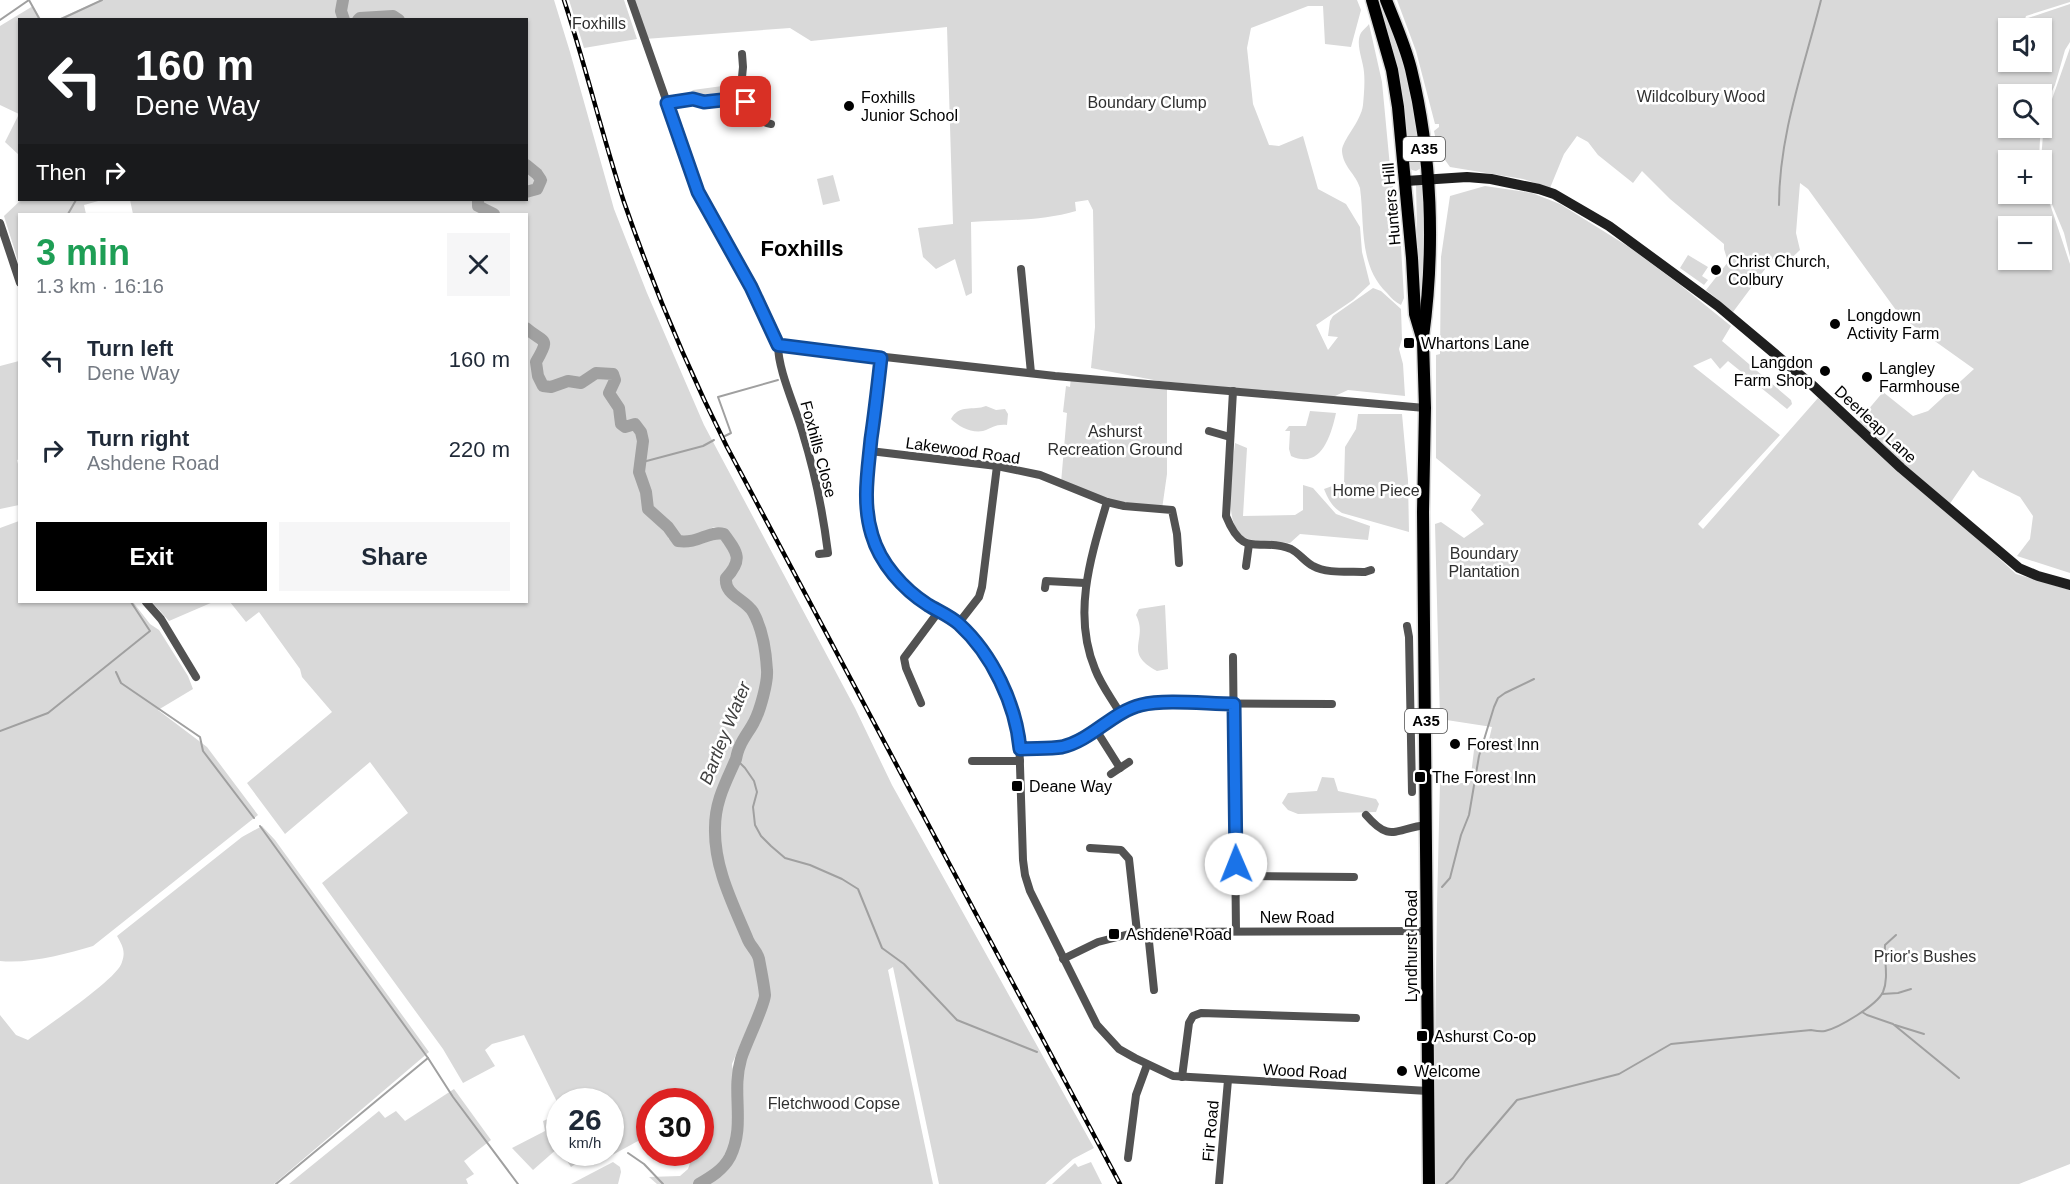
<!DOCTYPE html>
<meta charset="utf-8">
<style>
body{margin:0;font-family:Arial,sans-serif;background:#f6f6f7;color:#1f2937;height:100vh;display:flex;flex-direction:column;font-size:22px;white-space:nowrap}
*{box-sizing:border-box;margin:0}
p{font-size:20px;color:#747a83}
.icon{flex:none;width:33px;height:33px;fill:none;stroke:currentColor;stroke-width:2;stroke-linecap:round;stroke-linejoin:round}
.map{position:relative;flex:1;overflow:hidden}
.panel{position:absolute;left:18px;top:213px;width:510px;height:390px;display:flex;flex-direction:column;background:#fff;border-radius:0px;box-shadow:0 2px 4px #0004}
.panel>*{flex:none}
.hud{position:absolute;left:18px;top:18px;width:510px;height:183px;border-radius:0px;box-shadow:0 2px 4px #0004;background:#202124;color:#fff;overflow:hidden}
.buttons{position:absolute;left:1998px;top:18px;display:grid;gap:12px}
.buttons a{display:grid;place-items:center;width:54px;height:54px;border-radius:0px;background:#fff;box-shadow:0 2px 4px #0004;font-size:30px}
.speed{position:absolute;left:546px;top:1088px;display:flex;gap:12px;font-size:30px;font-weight:700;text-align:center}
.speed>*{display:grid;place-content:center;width:78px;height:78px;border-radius:50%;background:#fff;box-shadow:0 2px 4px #0004;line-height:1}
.speed small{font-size:15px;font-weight:400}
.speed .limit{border:9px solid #d22;background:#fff;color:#111}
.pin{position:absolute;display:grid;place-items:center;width:51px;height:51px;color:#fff;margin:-26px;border-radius:12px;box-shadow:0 3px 9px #0006}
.me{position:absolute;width:66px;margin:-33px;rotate:359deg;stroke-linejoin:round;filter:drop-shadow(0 0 4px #0008)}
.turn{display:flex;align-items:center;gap:21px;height:126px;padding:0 18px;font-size:27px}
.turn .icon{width:78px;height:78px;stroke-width:2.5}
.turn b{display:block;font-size:42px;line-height:51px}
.then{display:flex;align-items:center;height:57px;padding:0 18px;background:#0003;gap:12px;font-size:22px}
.round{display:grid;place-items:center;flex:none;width:63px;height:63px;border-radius:0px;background:#f6f6f7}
.head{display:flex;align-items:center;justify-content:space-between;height:102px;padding:0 18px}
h1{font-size:36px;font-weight:600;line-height:45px;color:#1e9e55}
.action{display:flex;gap:12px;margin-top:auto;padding:12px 18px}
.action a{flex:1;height:69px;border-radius:0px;background:#000;color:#fff;font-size:24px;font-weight:600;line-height:69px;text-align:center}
.action a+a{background:#f6f6f7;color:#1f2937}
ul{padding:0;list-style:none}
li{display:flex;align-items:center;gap:18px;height:90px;padding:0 18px}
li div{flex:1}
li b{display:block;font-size:22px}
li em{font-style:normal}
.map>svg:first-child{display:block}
</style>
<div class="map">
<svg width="2070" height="1184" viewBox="0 0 2070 1184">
<rect width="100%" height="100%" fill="#fff"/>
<g fill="#d9d9d9" fill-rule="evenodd">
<path d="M101 0H554L570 52 614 209 647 293 704 425 855 708 892 785 1094 1148 1073 1159 1045 1184H939L893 967 888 970 933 1184H703C761 1145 729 1115 742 1061 747 1042 765 1014 766 997 766 990 763 961 761 956 757 948 751 940 746 932L743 933 748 949 754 953 758 961 760 975 759 1001 732 1064 738 1127 733 1146 724 1164 696 1184H657L649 1177 680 1176 688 1169 694 1152H700V1101H650L649 1135 594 1165 589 1155 571 1167 561 1152H610V1101H560L559 1106 524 1035 492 1044 485 1050 495 1066 463 1083 443 1049 322 883 408 813 370 762 285 834 247 783 332 712 302 677 300 669 259 612 246 622 230 602H526V214H133L130 200H526V20L58 19ZM637 463 641 464V471L650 496V509L672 526 675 534 682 538 688 539 714 527C732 532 744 546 738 566 736 572 732 577 729 583L735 592 759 614 766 644 763 645 758 628 751 613 724 588C724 582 726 580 729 575 738 561 733 551 726 538 712 531 705 542 692 545 684 547 676 542 668 538V528L647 512 645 494 637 468Z"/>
<path d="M569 0H624L637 39 584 48Z"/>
<path d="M631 0H1357L1361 10 1351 47 1325 44 1323 6H1308L1251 28 1247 48 1253 104 1269 145 1279 146 1303 136 1318 189 1346 204 1360 227 1362 252 1370 284 1353 300 1316 325 1328 350 1338 337 1328 336 1330 321 1333 316 1373 288 1381 291 1401 309 1402 339 1399 349 1403 364 1405 396 1348 390 1333 397 1159 381 1091 368 1095 327 1093 210 1088 200 1075 202 1076 211C1042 221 1005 220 971 222L972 293 966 296 955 259 936 269 923 257 918 228 953 224 947 27 811 41 790 28 645 39Z"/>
<path d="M1377 0H1381L1405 65 1418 115 1423 167 1416 171 1412 170 1408 166Z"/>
<path d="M1397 0H2070V2L2026 16 2025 19 2070 4V42L2065 50 2055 85 2050 95 2040 139 2039 160H2008V194H2042V180L2070 264V573L2017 556 2030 539 2033 516 2020 497 1979 477 1973 470 1949 505 1857 423 1883 392 1913 416 1928 411 1974 369 1901 317 1808 189 1800 183 1796 233 1800 250 1783 266 1774 261V257L1733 312 1706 290 1728 262 1724 249V244L1670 199 1642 171 1633 183 1598 155 1588 142 1577 136 1564 154 1550 188 1523 179 1450 167 1438 150 1434 131 1439 127V124H1435L1416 51ZM2008 28H2042V62H2008ZM2008 94H2042V128H2008ZM2008 226H2042V260H2008Z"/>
<path d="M33 6 41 19 20 20 19 155 5 142 19 114 0 105V26Z"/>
<path d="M1369 24 1382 82 1390 167 1400 230 1404 298 1401 305C1395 302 1391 298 1387 293 1358 265 1365 224 1360 188 1356 174 1343 167 1342 151 1342 140 1361 122 1363 105 1364 94 1365 82 1364 72 1363 60 1356 46 1360 35 1362 30 1366 28 1369 24Z"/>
<path d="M2070 48V257L2064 233 2044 185 2041 160 2043 135 2051 102Z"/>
<path d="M737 84 731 95 706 99 689 94 693 90Z"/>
<path d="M833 175 840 201 823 205 817 179Z"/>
<path d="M1416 183H1422L1424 195 1422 310 1419 321Z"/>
<path d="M1485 186 1532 193 1560 204 1629 247 1679 284 1731 326 1722 341 1791 400 1792 404 1787 409 1728 361 1720 369 1711 358 1693 366 1780 435 1698 524 1703 529 1818 398 1962 524 2016 574 2070 590V1164L2019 1184H1433L1437 905 1440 783H1470L1474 750 1478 745 1487 748 1492 727 1440 719 1435 524 1441 522 1464 538 1484 524 1471 510 1481 495 1436 458V355L1440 354 1441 257 1450 196Z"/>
<path d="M21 200H102L84 205 86 214H20L19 264 4 216Z"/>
<path d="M1688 255 1708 267 1702 276 1708 280 1704 285 1680 268Z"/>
<path d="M19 361 20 459 17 460 19 468V505L0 509V366Z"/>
<path d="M1071 377 1167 385V474L1162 509 1124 506 1061 483 1067 413 1063 412 1066 386 1070 387Z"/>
<path d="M986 406 996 410 1005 409 1008 414 1007 425C995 424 993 428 983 431 971 433 959 427 951 419 959 404 973 411 986 406Z"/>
<path d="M1310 411 1336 413C1331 436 1321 470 1291 456L1289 449 1290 431H1285L1289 426H1306Z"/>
<path d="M1358 414H1402L1408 480 1409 532 1342 513C1332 507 1328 499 1324 489L1335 485H1344L1345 447 1356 429Z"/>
<path d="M1235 443 1247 448 1243 516 1295 515 1303 510V485L1313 488 1336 514 1370 526 1368 540 1300 534 1290 543C1277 542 1261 543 1248 539 1220 530 1233 466 1235 443Z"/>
<path d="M19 521 20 602H133L150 624 159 630 188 676 193 689 158 710 207 747 258 815 93 946C65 954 30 964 0 961V528Z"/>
<path d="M152 602H213L169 621Z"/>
<path d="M1165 605 1168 669 1157 671C1122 652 1149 640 1136 615L1139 609Z"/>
<path d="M1322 777 1334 778 1338 791 1376 799 1379 804 1376 812 1298 814 1288 810 1282 803 1288 793 1317 791Z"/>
<path d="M262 826 275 840 429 1052 274 1184H0V1015L16 1035 28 1040C45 1027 118 979 122 962 126 951 122 945 117 936L242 837Z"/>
<path d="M454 1089 491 1140 464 1161 474 1174 466 1179 468 1184H289L379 1111 385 1118 396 1111 405 1121Z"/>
<path d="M559 1114V1149L558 1148 533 1170 512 1148 545 1131 543 1121Z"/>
<path d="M613 1162 620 1167 621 1172 618 1184H571Z"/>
<path d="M1091 1162 1102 1184H1052L1075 1163 1078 1167Z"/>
</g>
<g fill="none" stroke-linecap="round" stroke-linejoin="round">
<g stroke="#a0a0a0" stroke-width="2">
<path d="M0 20 29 0 40 20"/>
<path d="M59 20 102 0"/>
<path d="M1779 205C1779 134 1804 68 1821 0"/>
<path d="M68 214 76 200"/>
<path d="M723 437 731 433 718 397 778 380"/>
<path d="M639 463 703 446 714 440"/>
<path d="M116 672 121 683 200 737 203 751 254 818"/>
<path d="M0 731 48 713 150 631 131 602"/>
<path d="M736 759 745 768 754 781 757 792 753 807 755 825 761 836 771 846 785 858 810 865 842 879 858 889 882 948 904 964 957 1020 1037 1052"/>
<path d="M260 826 428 1058 453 1097 518 1184"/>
<path d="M1442 887 1450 878 1461 835 1469 815 1479 756 1494 707 1498 698 1505 693 1534 679"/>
<path d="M1882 994 1898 993 1911 989"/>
<path d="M1862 1012 1867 1015 1893 1024 1959 1078"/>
<path d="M1895 1025 1924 1034"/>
<path d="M628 1153 644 1164 663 1184"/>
<path d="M276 1184 428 1058"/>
<path d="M1446 1184 1453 1178 1466 1160 1517 1100 1619 1074 1671 1044 1811 1030C1816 1031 1820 1032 1825 1031 1839 1028 1877 1005 1883 992 1889 978 1884 960 1885 945L1896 935"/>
</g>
<g stroke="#a0a0a0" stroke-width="12">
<path d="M343 0 341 11 344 20"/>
<path d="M358 20 360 18 393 16 399 20"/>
<path d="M526 165 537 174 541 180 537 189 526 192"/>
<path d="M478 200V206L494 214"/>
<path d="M526 328C544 344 551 336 536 362L538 376 543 386 551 387 568 381 581 383 596 373 613 374 615 380 609 393 619 408 621 424 625 427 635 424 641 432 643 441 639 472 646 492 648 509 668 527 678 541C699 544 709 530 724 534 738 553 743 560 726 578 724 595 745 599 753 612 762 628 766 652 767 670 768 682 760 711 754 722 750 730 744 737 740 746 738 750 737 754 736 759 726 782 715 801 715 828 714 868 733 904 748 940 751 947 757 951 759 959 761 970 764 984 765 995 765 1005 745 1045 741 1059 731 1093 746 1125 730 1157 723 1170 711 1177 699 1184"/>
</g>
<g stroke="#dbdbdb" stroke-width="15">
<g id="primary">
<path d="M1372 0 1392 70 1398 107 1412 258 1415 314 1423 341 1425 408 1423 512 1429 1184"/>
<path d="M1386 0C1395 23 1405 45 1411 69 1432 155 1435 249 1423 337"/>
</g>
</g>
<g stroke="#525252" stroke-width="8">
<path d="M631 0 698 191 751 287 778 345"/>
<path d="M740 97 743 67 742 54"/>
<path d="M667 103 693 99 704 102 740 97C752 107 755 122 771 124"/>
<path d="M0 223 20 283"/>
<path d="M1021 269 1031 373"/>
<path d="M778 345 1055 376 1425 408"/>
<path d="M778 345C778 371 796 408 803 434 815 473 823 513 828 553L819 554"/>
<path d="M881 358 866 488 867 514 871 535 884 562 895 576 920 599 953 620 964 629 989 661 1001 684 1019 735 1023 860 1025 875 1030 891 1097 1025 1119 1049 1135 1058 1173 1076 1428 1091"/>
<path d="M1233 391 1226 516C1244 561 1259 536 1291 549 1299 553 1305 562 1313 566 1327 574 1350 571 1365 572L1371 570"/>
<path d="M1209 431 1230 437"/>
<path d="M870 451 997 466 1040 475 1107 502 1124 506 1172 510 1177 534 1179 563"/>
<path d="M1107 502C1091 556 1072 614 1095 669 1101 685 1112 699 1120 713"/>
<path d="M1246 566 1249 544"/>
<path d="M1045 588 1046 581 1085 583"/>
<path d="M146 602 161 619 196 677"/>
<path d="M958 624 979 597 982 587 997 466"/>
<path d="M1407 626 1409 637 1412 792"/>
<path d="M1233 657 1236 931"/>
<path d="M921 703 906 668 904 658 939 611"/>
<path d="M1096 730 1120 768"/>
<path d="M1020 749 1063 747 1096 730 1120 713 1135 707 1152 703 1332 704"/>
<path d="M972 761H1020"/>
<path d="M1111 774 1129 762"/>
<path d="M1366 815C1391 844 1395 828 1427 825"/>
<path d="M1090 848 1121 850 1129 859 1137 932"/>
<path d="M1236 876 1354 877"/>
<path d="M1148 932 1154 990"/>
<path d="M1063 959 1098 942 1137 932 1427 931"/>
<path d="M1182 1077 1189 1023 1193 1016 1201 1013 1356 1018"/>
<path d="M1128 1158 1136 1095 1147 1065"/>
<path d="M1219 1184 1228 1080"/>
</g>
<path stroke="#1f1f1f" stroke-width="10" d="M1406 181 1467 177 1491 179 1539 189 1554 194 1609 226 1718 306 1812 385 1901 468 2019 568 2038 576 2070 585"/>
<use href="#primary" stroke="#000" stroke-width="12"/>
<g stroke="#000" stroke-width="4.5">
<path id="rail" d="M564 0C586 67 602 135 624 202 653 286 687 367 727 447L1120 1184"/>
</g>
<use href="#rail" stroke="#fff" stroke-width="2" stroke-dasharray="7" stroke-linecap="butt"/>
</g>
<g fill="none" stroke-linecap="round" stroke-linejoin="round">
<g stroke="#114b97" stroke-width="15">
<path id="route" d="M746 102 740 98 704 102 693 99 667 103 698 192 751 287 778 345 881 358C878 385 875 412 871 439 868 471 862 503 872 535 880 563 903 589 928 605 938 611 950 616 959 624 992 654 1016 704 1020 749 1034 748 1049 749 1062 747 1092 740 1112 712 1141 705 1166 699 1207 704 1234 704L1236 864"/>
</g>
<use href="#route" stroke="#1a73e8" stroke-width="10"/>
</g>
<g fill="#000" stroke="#fff" stroke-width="2">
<circle cx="849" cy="106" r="6"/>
<circle cx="1716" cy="270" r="6"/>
<circle cx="1835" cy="324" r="6"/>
<rect x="1403" y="337" width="12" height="12" rx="3"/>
<circle cx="1825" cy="371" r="6"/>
<circle cx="1867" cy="377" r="6"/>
<circle cx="1455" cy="744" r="6"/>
<rect x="1414" y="771" width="12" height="12" rx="3"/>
<rect x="1011" y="780" width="12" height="12" rx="3"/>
<rect x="1108" y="928" width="12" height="12" rx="3"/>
<rect x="1416" y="1030" width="12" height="12" rx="3"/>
<circle cx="1402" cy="1071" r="6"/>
</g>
<g text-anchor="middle" stroke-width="5" stroke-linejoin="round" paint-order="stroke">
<g fill="#fff" stroke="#4c4c4c" stroke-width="1.5">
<rect x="1403" y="137" width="42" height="24" rx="4.5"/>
<rect x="1405" y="709" width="42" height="24" rx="4.5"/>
</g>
<g font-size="15" font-weight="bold" fill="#000">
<text x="1424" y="154">A35</text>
<text x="1426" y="726">A35</text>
</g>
<g font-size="16" fill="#303030" stroke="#fff">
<text x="599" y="29">Foxhills</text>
<text x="1701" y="102">Wildcolbury Wood</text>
<text x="1147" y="108">Boundary Clump</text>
<text x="1115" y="437">Ashurst<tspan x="1115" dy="18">Recreation Ground</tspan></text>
<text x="1376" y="496">Home Piece</text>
<text x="1484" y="559">Boundary<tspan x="1484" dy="18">Plantation</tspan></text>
<text x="1925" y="962">Prior's Bushes</text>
<text x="834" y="1109">Fletchwood Copse</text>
</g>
<g font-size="16" fill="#000" stroke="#fff" text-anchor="start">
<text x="861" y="103">Foxhills<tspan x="861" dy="18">Junior School</tspan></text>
<text x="1728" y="267">Christ Church,<tspan x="1728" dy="18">Colbury</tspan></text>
<text x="1847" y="321">Longdown<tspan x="1847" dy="18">Activity Farm</tspan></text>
<text x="1421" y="349">Whartons Lane</text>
<text x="1813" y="368" text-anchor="end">Langdon<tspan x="1813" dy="18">Farm Shop</tspan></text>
<text x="1879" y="374">Langley<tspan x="1879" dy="18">Farmhouse</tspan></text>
<text x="1467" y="750">Forest Inn</text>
<text x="1432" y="783">The Forest Inn</text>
<text x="1029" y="792">Deane Way</text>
<text x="1126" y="940">Ashdene Road</text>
<text x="1434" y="1042">Ashurst Co-op</text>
<text x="1414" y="1077">Welcome</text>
</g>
<g font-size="16" fill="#000" stroke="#fff">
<text transform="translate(1391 204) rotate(-95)" y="6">Hunters Hill</text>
<text transform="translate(1876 424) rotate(43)" y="6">Deerleap Lane</text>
<text transform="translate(819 449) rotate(75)" y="6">Foxhills Close</text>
<text transform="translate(963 450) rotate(8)" y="6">Lakewood Road</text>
<text x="1297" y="923">New Road</text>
<text transform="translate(1411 946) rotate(-90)" y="6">Lyndhurst Road</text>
<text transform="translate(1305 1071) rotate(3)" y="6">Wood Road</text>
<text transform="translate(1210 1131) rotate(-85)" y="6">Fir Road</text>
</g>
<g font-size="18" font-style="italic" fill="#414141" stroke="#fff">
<text transform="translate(725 733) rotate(-68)" y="6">Bartley Water</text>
</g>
<g font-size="22" font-weight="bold" fill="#000" stroke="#fff">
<text x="802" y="256">Foxhills</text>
</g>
</g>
</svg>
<div class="buttons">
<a><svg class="icon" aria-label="sound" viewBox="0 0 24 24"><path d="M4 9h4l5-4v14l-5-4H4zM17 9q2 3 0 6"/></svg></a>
<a><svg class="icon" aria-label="search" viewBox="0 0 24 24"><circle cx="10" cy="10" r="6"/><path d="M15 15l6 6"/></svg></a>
<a>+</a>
<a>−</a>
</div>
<div class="speed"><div>26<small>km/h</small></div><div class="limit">30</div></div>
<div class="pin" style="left:746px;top:102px;background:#d93025"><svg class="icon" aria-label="arrive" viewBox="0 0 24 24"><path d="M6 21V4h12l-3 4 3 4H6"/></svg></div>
<svg class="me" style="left:1236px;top:864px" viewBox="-20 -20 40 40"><circle r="19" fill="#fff"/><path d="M0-13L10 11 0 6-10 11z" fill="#1a73e8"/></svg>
<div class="hud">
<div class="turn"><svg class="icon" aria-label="left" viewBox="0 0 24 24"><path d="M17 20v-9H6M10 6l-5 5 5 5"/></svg><div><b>160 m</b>Dene Way</div></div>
<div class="then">Then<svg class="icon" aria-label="right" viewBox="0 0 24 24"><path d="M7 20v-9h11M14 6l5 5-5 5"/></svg></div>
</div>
<section class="panel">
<div class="head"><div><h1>3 min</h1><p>1.3 km · 16:16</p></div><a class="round"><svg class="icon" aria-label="close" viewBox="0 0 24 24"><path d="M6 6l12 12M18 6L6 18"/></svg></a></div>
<ul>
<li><svg class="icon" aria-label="left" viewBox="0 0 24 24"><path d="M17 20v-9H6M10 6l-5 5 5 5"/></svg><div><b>Turn left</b><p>Dene Way</p></div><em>160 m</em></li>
<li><svg class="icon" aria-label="right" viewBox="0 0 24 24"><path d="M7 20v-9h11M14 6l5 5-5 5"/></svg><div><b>Turn right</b><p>Ashdene Road</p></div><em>220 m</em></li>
</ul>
<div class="action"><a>Exit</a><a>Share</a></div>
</section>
</div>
